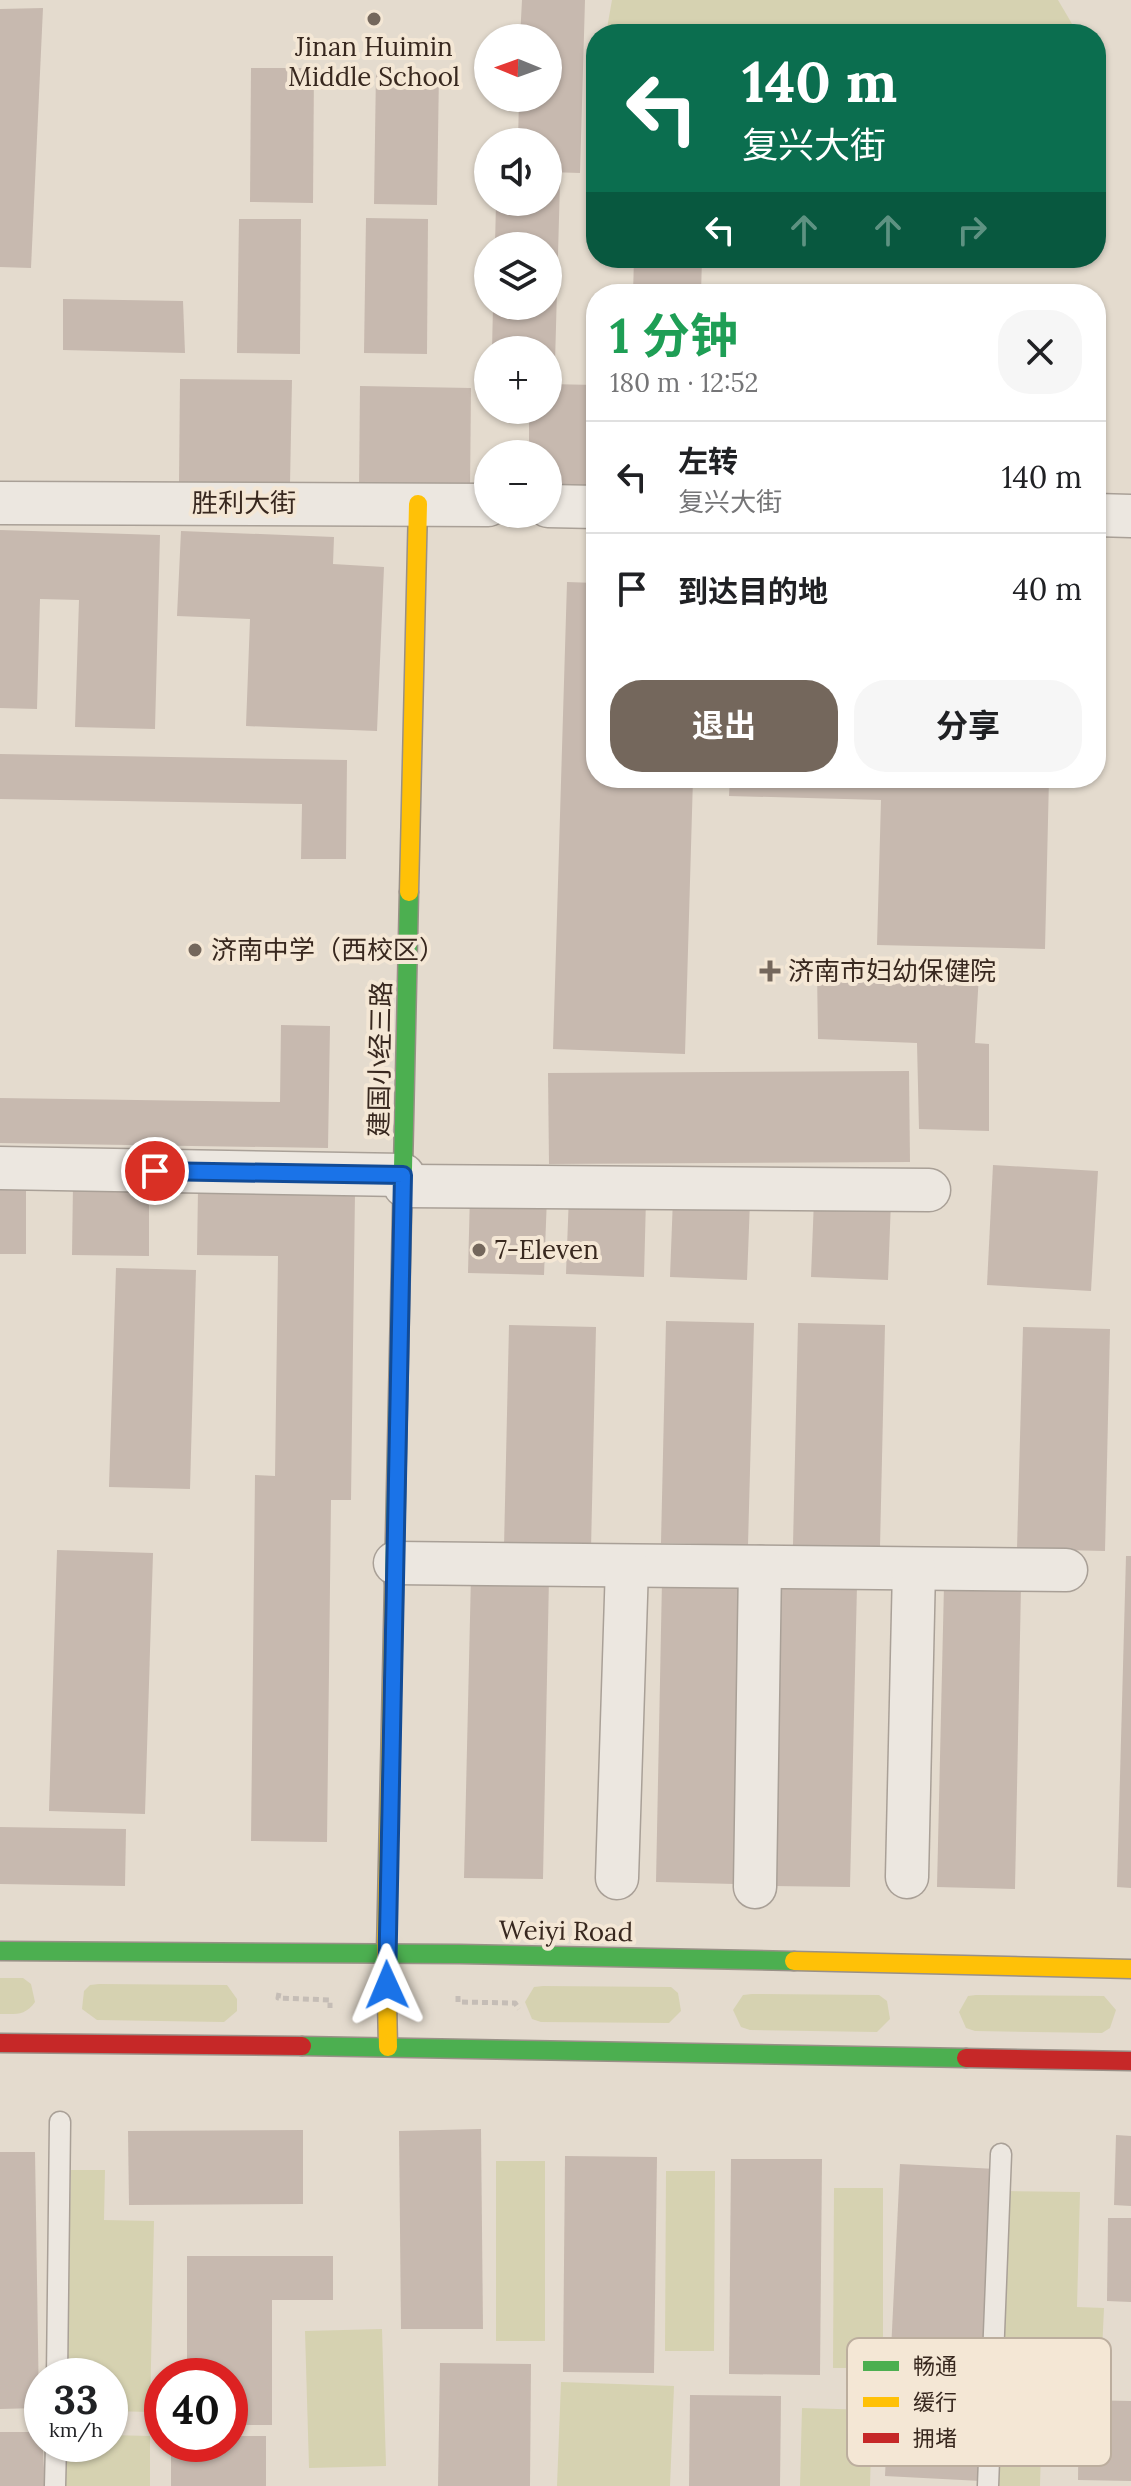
<!DOCTYPE html>
<html lang="zh">
<meta charset="utf-8">
<style>
body{margin:0;font-family:Lora,"Noto Sans SC",serif;background:#f6f6f6;color:#202124;height:100vh;display:flex;flex-direction:column;font-size:30px;white-space:nowrap}
*{box-sizing:border-box;margin:0}
p{font-size:26px;color:#757577}
.icon{flex:none;width:44px;height:44px;fill:none;stroke:currentColor;stroke-width:2;stroke-linecap:round;stroke-linejoin:round}
.map{position:relative;flex:1;overflow:hidden}
.side{position:absolute;left:586px;top:284px;width:520px;height:504px;display:flex;flex-direction:column;background:#fff;border-radius:32px;box-shadow:0 2px 6px #0004}
.side>*{flex:none}
.top-card{position:absolute;left:586px;top:24px;width:520px;height:244px;border-radius:32px;box-shadow:0 2px 6px #0004;background:#0b6e4f;color:#fff;overflow:hidden}
.needle{width:52px;rotate:271deg}
.fabs{position:absolute;left:474px;top:24px;display:grid;gap:16px}
.fabs a{display:grid;place-items:center;width:88px;height:88px;border-radius:50%;background:#fff;box-shadow:0 2px 6px #0004;font-size:40px}
.speed{position:absolute;left:24px;top:2358px;display:flex;gap:16px;font-size:40px;font-weight:700;text-align:center}
.speed>*{display:grid;place-content:center;width:104px;height:104px;border-radius:50%;background:#fff;box-shadow:0 2px 6px #0004;line-height:1}
.speed small{font-size:20px;font-weight:400}
.speed .limit{border:12px solid #d22;background:#fff;color:#111}
.pin{position:absolute;display:grid;place-items:center;width:68px;height:68px;color:#fff;margin:-34px;border:4px solid #fff;border-radius:50%;box-shadow:0 2px 8px #0007}
.me{position:absolute;width:88px;margin:-44px;rotate:359deg;stroke-linejoin:round;filter:drop-shadow(0 0 6px #0008)}
.turn{display:flex;align-items:center;gap:28px;height:168px;padding:0 24px;font-size:36px}
.turn .icon{width:104px;height:104px;stroke-width:2.5}
.turn b{display:block;font-size:56px;line-height:68px}
.lanes{display:flex;align-items:center;height:76px;padding:0 24px;background:#0003;justify-content:center;gap:40px;direction:ltr}
.lanes .off{opacity:.35}
.round{display:grid;place-items:center;flex:none;width:84px;height:84px;border-radius:32px;background:#f6f6f6}
.headline{display:flex;align-items:center;justify-content:space-between;height:136px;padding:0 24px}
h1{font-size:48px;font-weight:700;line-height:60px;color:#1e9e55}
.primary-button{display:flex;gap:16px;margin-top:auto;padding:16px 24px}
.primary-button a{flex:1;height:92px;border-radius:32px;background:#74675c;color:#fff;font-size:32px;font-weight:700;line-height:92px;text-align:center}
.primary-button a+a{background:#f6f6f6;color:#202124}
ul{padding:0;list-style:none}
li{display:flex;align-items:center;gap:24px;height:112px;padding:0 24px;border-top:2px solid #e0e0e0}
li div{flex:1}
li b{display:block;font-size:30px}
li em{font-style:normal}
.map>svg:first-child{display:block}
</style>
<div class="map">
<svg width="1131" height="2486" viewBox="0 0 1131 2486">
<rect width="100%" height="100%" fill="#e4dbce"/>
<g fill="#d6d2b1">
<path d="M612 0H1058L1078 34H606Z"/>
<path d="M0 1978H23L31 1984 35 2002C25 2016 16 2014 0 2014Z"/>
<path d="M99 1984 227 1985 237 1999V2011L224 2022 97 2020 82 2009 84 1991 90 1985Z"/>
<path d="M543 1986 671 1987 678 1993 681 2011 669 2023 541 2022 532 2019 525 2002 534 1987Z"/>
<path d="M752 1994 879 1995 887 2001 890 2019 877 2032 750 2030 741 2027 733 2010 743 1995Z"/>
<path d="M976 1995 1104 1996 1116 2010 1110 2028 1102 2033 975 2031 966 2028 959 2012 968 1996Z"/>
<rect x="496" y="2161" width="49" height="180"/>
<path d="M71 2170H105L104 2220 154 2221 150 2412 110 2411V2376H66Z"/>
<path d="M666 2171H715L714 2351H665Z"/>
<path d="M834 2188H883V2368H833Z"/>
<path d="M1006 2191 1080 2192 1077 2307 1104 2308 1101 2373 1043 2371 1040 2486H997Z"/>
<path d="M382 2329 386 2466 309 2468 305 2331Z"/>
<path d="M561 2382 674 2386 670 2486H557Z"/>
<path d="M802 2408 872 2410 870 2486H800Z"/>
<path d="M110 2435 150 2436V2486H59V2444H110Z"/>
</g>
<g fill="#c7b9af">
<path d="M522 0H585L580 173 548 172V142H518L519 98H548V38H520Z"/>
<path d="M43 8 31 268 0 267V9Z"/>
<path d="M251 68H314L313 203 250 202Z"/>
<path d="M376 70 439 71 437 205 374 204Z"/>
<path d="M548 182H560L555 363H548V350H492L493 306H548V246H495L496 202H548Z"/>
<path d="M366 218 428 219 427 354 364 353Z"/>
<path d="M239 219H301L300 354 237 353Z"/>
<path d="M634 258H702L701 294H633Z"/>
<path d="M63 299 183 301 185 353 63 350Z"/>
<path d="M180 379 292 380 290 484 179 483Z"/>
<path d="M548 384 596 385V488H548V454H529V410H548Z"/>
<path d="M360 386 471 388 470 491 359 490Z"/>
<path d="M0 530 160 535 155 729 75 727 79 600 40 599 37 709 0 708Z"/>
<path d="M181 531 334 537 333 564 384 567 377 731 246 726 250 619 177 616Z"/>
<path d="M567 582 596 583V778H693L685 1054 553 1049Z"/>
<path d="M0 754 347 760 346 859H301L302 804 0 799Z"/>
<path d="M730 778H1049L1045 949 877 945 881 800 729 796Z"/>
<path d="M817 970 979 974 975 1043 989 1044V1131L919 1129 917 1043 818 1039Z"/>
<path d="M281 1025 330 1026 328 1148 0 1143V1098L280 1102Z"/>
<path d="M909 1071 910 1162 549 1164 548 1073Z"/>
<path d="M993 1165 1098 1171 1091 1291 987 1285Z"/>
<rect x="0" y="1184" width="26" height="70"/>
<path d="M73 1185H149V1256L72 1255Z"/>
<path d="M198 1189 355 1192 351 1500H331L327 1842 251 1841 255 1475 275 1476 278 1256 197 1255Z"/>
<path d="M470 1194 547 1197 544 1275 468 1273Z"/>
<path d="M569 1195 646 1198 644 1277 566 1274Z"/>
<path d="M673 1198 750 1201 747 1280 670 1277Z"/>
<path d="M814 1199 891 1201 888 1280 811 1277Z"/>
<path d="M116 1268 196 1270 190 1489 109 1487Z"/>
<path d="M666 1321 754 1323 748 1545 661 1543Z"/>
<path d="M798 1323 885 1325 880 1547 793 1545Z"/>
<path d="M509 1325 596 1327 591 1549 504 1547Z"/>
<path d="M1023 1327 1110 1329 1105 1551 1017 1549Z"/>
<path d="M57 1550 153 1553 145 1814 49 1811Z"/>
<path d="M1126 1556H1131V1888L1117 1887Z"/>
<path d="M471 1575 549 1577 543 1879 464 1878Z"/>
<path d="M662 1580 740 1581 734 1884 656 1882Z"/>
<path d="M779 1584 857 1585 850 1887 772 1886Z"/>
<path d="M944 1585 1021 1586 1015 1889 937 1887Z"/>
<path d="M0 1827 126 1829 125 1886 0 1884Z"/>
<path d="M481 2129 483 2329H401L399 2131Z"/>
<path d="M303 2130V2204L129 2205 128 2131Z"/>
<path d="M1116 2135 1131 2136V2206L1114 2205Z"/>
<path d="M0 2152H35L39 2408 0 2409Z"/>
<path d="M565 2156 657 2157 654 2373 563 2372Z"/>
<path d="M731 2159H822L820 2375 729 2374Z"/>
<path d="M900 2164 996 2169 981 2481 885 2476Z"/>
<path d="M1108 2218H1131V2302L1107 2301Z"/>
<path d="M187 2256H333V2300H272V2425H230V2376H187Z"/>
<path d="M440 2363 531 2364 530 2486H438Z"/>
<path d="M690 2395 781 2396 780 2486H689Z"/>
<path d="M1079 2400 1131 2401V2481L1078 2480Z"/>
<path d="M0 2432H42L45 2486H0Z"/>
<path d="M230 2436H266V2486H171V2444H230Z"/>
</g>
<g fill="none" stroke-linecap="round" stroke-linejoin="round">
<g stroke="#a9a097" stroke-width="23">
<g id="lane">
<path d="M57 2376 60 2122"/>
<path d="M55 2486 56 2444"/>
<path d="M988 2486 1001 2154"/>
</g>
</g>
<g stroke="#a9a097" stroke-width="45">
<g id="street">
<path d="M0 503 488 505"/>
<path d="M548 506 596 507"/>
<path d="M1096 515 1131 516"/>
<path d="M0 1168 403 1175"/>
<path d="M405 1186 929 1190"/>
<path d="M395 1563 1066 1570"/>
<path d="M907 1877 914 1569"/>
<path d="M617 1878 627 1566"/>
<path d="M755 1887 760 1567"/>
</g>
</g>
<g stroke="#999087" stroke-width="21">
<g id="fast">
<path d="M394 1583 409 892"/>
<path d="M0 1951 460 1954 794 1961"/>
<path d="M302 2046 966 2058"/>
</g>
</g>
<g stroke="#999087" stroke-width="21">
<g id="slow">
<path d="M409 892 418 504"/>
<path d="M794 1961 1131 1969"/>
<path d="M388 2047 386 1953 394 1583"/>
</g>
</g>
<g stroke="#999087" stroke-width="21">
<g id="jam">
<path d="M0 2043 302 2046"/>
<path d="M966 2058 1131 2061"/>
</g>
</g>
<g stroke="#c5bdb6" stroke-width="5" stroke-dasharray="6 4" stroke-linecap="butt">
<path d="M279 1993 278 1998 330 2000V2008"/>
<path d="M458 1996V2002L515 2003 519 2009"/>
</g>
<use href="#lane" stroke="#ece7e0" stroke-width="20"/>
<use href="#street" stroke="#ece7e0" stroke-width="42"/>
<use href="#fast" stroke="#4caf50" stroke-width="18"/>
<use href="#slow" stroke="#ffc107" stroke-width="18"/>
<use href="#jam" stroke="#c62828" stroke-width="18"/>
</g>
<g fill="none" stroke-linecap="round" stroke-linejoin="round">
<g stroke="#114b97" stroke-width="20">
<path id="route" d="M155 1171 403 1175 387 1985"/>
</g>
<use href="#route" stroke="#1a73e8" stroke-width="14"/>
</g>
<g fill="#74675c" stroke="#f4e7d5" stroke-width="3">
<circle cx="374" cy="19" r="8"/>
<circle cx="195" cy="950" r="8"/>
<path d="M766 959h8v8h8v8h-8v8h-8v-8h-8v-8h8z"/>
<circle cx="479" cy="1250" r="8"/>
</g>
<g text-anchor="middle" stroke-width="8" stroke-linejoin="round" paint-order="stroke">
<g font-size="26" fill="#38281f" stroke="#f4e7d5" text-anchor="start">
<text x="374" y="56" text-anchor="middle">Jinan Huimin<tspan x="374" dy="30">Middle School</tspan></text>
<text x="211" y="959">济南中学（西校区）</text>
<text x="788" y="980">济南市妇幼保健院</text>
<text x="495" y="1259">7-Eleven</text>
</g>
<g font-size="26" fill="#38281f" stroke="#f4e7d5">
<text x="244" y="512">胜利大街</text>
<text transform="translate(380 1059) rotate(-89)" y="9">建国小经三路</text>
<text transform="translate(566 1931) rotate(1)" y="9">Weiyi Road</text>
</g>
</g>
<rect x="847" y="2338" width="264" height="128" rx="12" fill="#f4e7d5" stroke="#bcae9e" stroke-width="2"/>
<rect x="863" y="2361" width="36" height="10" fill="#4caf50"/>
<rect x="863" y="2397" width="36" height="10" fill="#ffc107"/>
<rect x="863" y="2433" width="36" height="10" fill="#c62828"/>
<g font-size="22" fill="#38281f">
<text x="913" y="2374">畅通</text>
<text x="913" y="2410">缓行</text>
<text x="913" y="2446">拥堵</text>
</g>
</svg>
<div class="fabs">
<a><svg class="needle" viewBox="-14 -14 28 28"><path d="M0-13l5 13h-10z" fill="#e53935"/><path d="M0 13l5-13h-10z" fill="#757577"/></svg></a>
<a><svg class="icon" aria-label="sound" viewBox="0 0 24 24"><path d="M4 9h4l5-4v14l-5-4H4zM17 9q2 3 0 6"/></svg></a>
<a><svg class="icon" aria-label="layers" viewBox="0 0 24 24"><path d="M12 4l9 5-9 5-9-5zM3 14l9 5 9-5"/></svg></a>
<a>+</a>
<a>−</a>
</div>
<div class="speed"><div>33<small>km/h</small></div><div class="limit">40</div></div>
<div class="pin" style="left:155px;top:1171px;background:#d93025"><svg class="icon" aria-label="arrive" viewBox="0 0 24 24"><path d="M6 21V4h12l-3 4 3 4H6"/></svg></div>
<svg class="me" style="left:387px;top:1985px" viewBox="-20 -20 40 40"><path d="M0-17L14 15 0 8-14 15z" fill="#1a73e8" stroke="#fff" stroke-width="4"/></svg>
<div class="top-card">
<div class="turn"><svg class="icon" aria-label="left" viewBox="0 0 24 24"><path d="M17 20v-9H6M10 6l-5 5 5 5"/></svg><div><b>140 m</b>复兴大街</div></div>
<div class="lanes"><svg class="icon" aria-label="left" viewBox="0 0 24 24"><path d="M17 20v-9H6M10 6l-5 5 5 5"/></svg><svg class="icon off" aria-label="ahead" viewBox="0 0 24 24"><path d="M12 20V5M6 11l6-6 6 6"/></svg><svg class="icon off" aria-label="ahead" viewBox="0 0 24 24"><path d="M12 20V5M6 11l6-6 6 6"/></svg><svg class="icon off" aria-label="right" viewBox="0 0 24 24"><path d="M7 20v-9h11M14 6l5 5-5 5"/></svg></div>
</div>
<section class="side">
<div class="headline"><div><h1>1 分钟</h1><p>180 m · 12:52</p></div><a class="round"><svg class="icon" aria-label="close" viewBox="0 0 24 24"><path d="M6 6l12 12M18 6L6 18"/></svg></a></div>
<ul>
<li><svg class="icon" aria-label="left" viewBox="0 0 24 24"><path d="M17 20v-9H6M10 6l-5 5 5 5"/></svg><div><b>左转</b><p>复兴大街</p></div><em>140 m</em></li>
<li><svg class="icon" aria-label="arrive" viewBox="0 0 24 24"><path d="M6 21V4h12l-3 4 3 4H6"/></svg><div><b>到达目的地</b></div><em>40 m</em></li>
</ul>
<div class="primary-button"><a>退出</a><a>分享</a></div>
</section>
</div>
